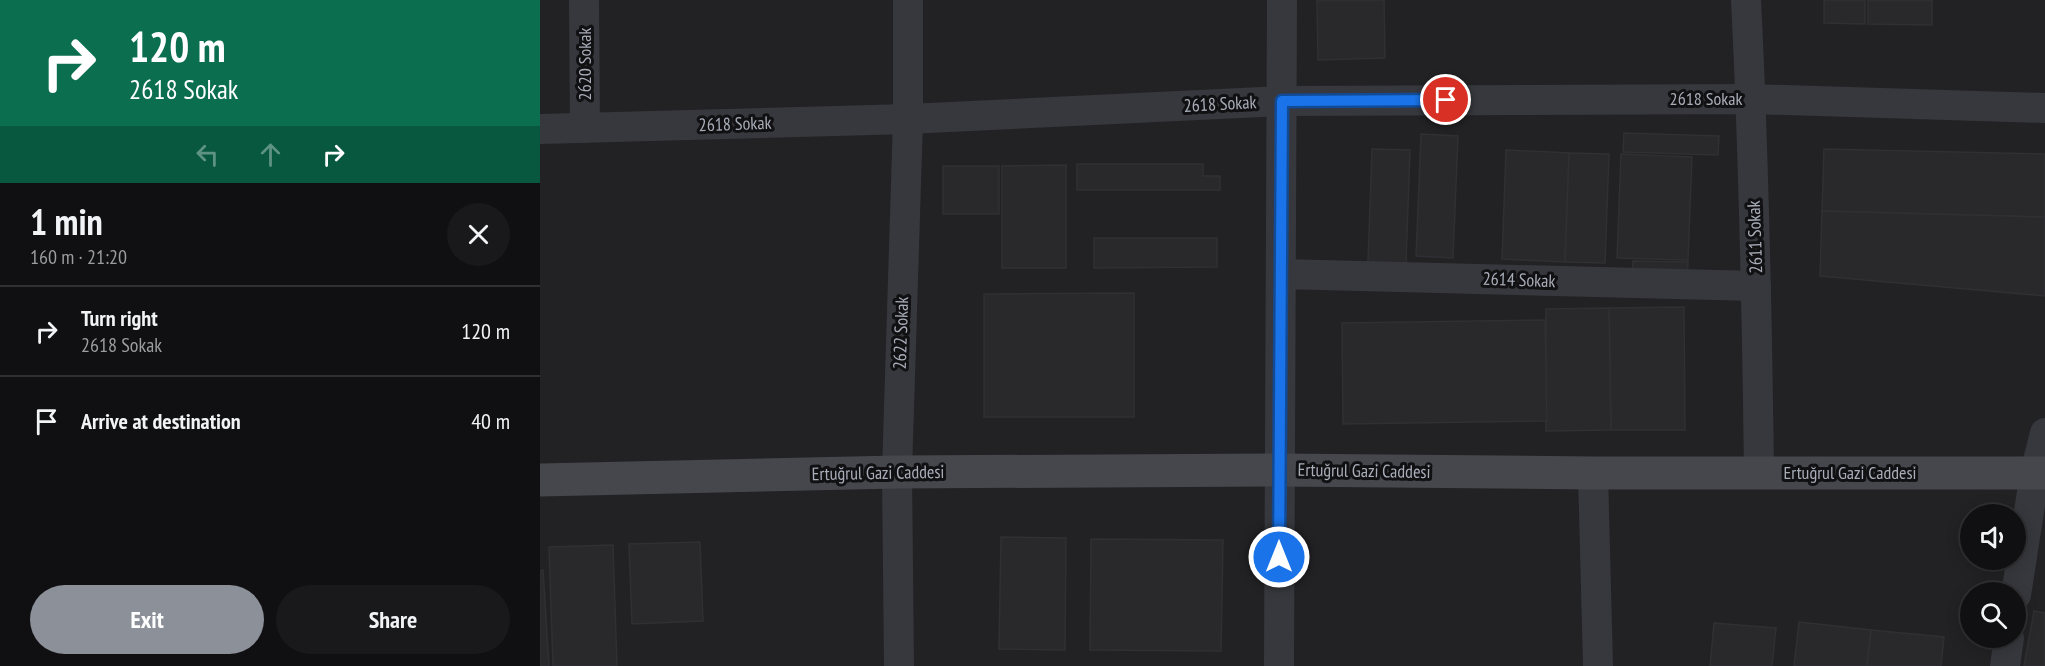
<!DOCTYPE html>
<meta charset="utf-8">
<style>
body{margin:0;font-family:"PT Sans Narrow",sans-serif;background:#19191b;color:#f1f3f6;height:100vh;display:flex;flex-direction:column;font-size:22px;white-space:nowrap}
*{box-sizing:border-box;margin:0}
p{font-size:20px;color:#9c9d9f}
.icon{flex:none;width:33px;height:33px;fill:none;stroke:currentColor;stroke-width:2;stroke-linecap:round;stroke-linejoin:round}
.map{position:relative;flex:1;overflow:hidden}
.details{display:flex;flex-direction:column;background:#101012;width:540px}
.details>*{flex:none}
.banner{background:#0b6e4f;color:#fff;overflow:hidden}
.fabs{position:absolute;left:1420px;top:504px;display:grid;gap:12px}
.fabs a{display:grid;place-items:center;width:66px;height:66px;border-radius:50%;background:#101012;box-shadow:0 3px 15px #0003,0 0 0 2px #303032;font-size:30px}
.pin{position:absolute;display:grid;place-items:center;width:51px;height:51px;color:#fff;margin:-26px;border:3px solid #fff;border-radius:50%;box-shadow:0 2px 6px #0007}
.me{position:absolute;width:66px;margin:-33px;rotate:0deg;stroke-linejoin:round;filter:drop-shadow(0 0 4px #0008)}
.turn{display:flex;align-items:center;gap:21px;height:126px;padding:0 30px;font-size:27px}
.turn .icon{width:78px;height:78px;stroke-width:2.5}
.turn b{display:block;font-size:42px;line-height:51px}
.lanes{display:flex;align-items:center;height:57px;padding:0 30px;background:#0003;justify-content:center;gap:30px;direction:ltr}
.lanes .off{opacity:.35}
.round{display:grid;place-items:center;flex:none;width:63px;height:63px;border-radius:32px;background:#19191b}
.summary{display:flex;align-items:center;justify-content:space-between;height:102px;padding:0 30px}
h1{font-size:36px;font-weight:800;line-height:45px}
.action{display:flex;gap:12px;margin-top:auto;padding:12px 30px}
.action a{flex:1;height:69px;border-radius:36px;background:#8c9099;color:#fff;font-size:24px;font-weight:800;line-height:69px;text-align:center}
.action a+a{background:#19191b;color:#f1f3f6}
ul{padding:0;list-style:none}
li{display:flex;align-items:center;gap:18px;height:90px;padding:0 30px;border-top:2px solid #303032}
li div{flex:1}
li b{display:block;font-size:22px}
li em{font-style:normal}
main{display:flex;flex:1;min-height:0}
.map>svg:first-child{display:block}
</style>
<main>
<section class="details">
<div class="banner">
<div class="turn"><svg class="icon" aria-label="right" viewBox="0 0 24 24"><path d="M7 20v-9h11M14 6l5 5-5 5"/></svg><div><b>120 m</b>2618 Sokak</div></div>
<div class="lanes"><svg class="icon off" aria-label="left" viewBox="0 0 24 24"><path d="M17 20v-9H6M10 6l-5 5 5 5"/></svg><svg class="icon off" aria-label="ahead" viewBox="0 0 24 24"><path d="M12 20V5M6 11l6-6 6 6"/></svg><svg class="icon" aria-label="right" viewBox="0 0 24 24"><path d="M7 20v-9h11M14 6l5 5-5 5"/></svg></div>
</div>
<div class="summary"><div><h1>1 min</h1><p>160 m · 21:20</p></div><a class="round"><svg class="icon" aria-label="close" viewBox="0 0 24 24"><path d="M6 6l12 12M18 6L6 18"/></svg></a></div>
<ul>
<li><svg class="icon" aria-label="right" viewBox="0 0 24 24"><path d="M7 20v-9h11M14 6l5 5-5 5"/></svg><div><b>Turn right</b><p>2618 Sokak</p></div><em>120 m</em></li>
<li><svg class="icon" aria-label="arrive" viewBox="0 0 24 24"><path d="M6 21V4h12l-3 4 3 4H6"/></svg><div><b>Arrive at destination</b></div><em>40 m</em></li>
</ul>
<div class="action"><a>Exit</a><a>Share</a></div>
</section>
<div class="map">
<svg width="1505" height="666" viewBox="0 0 1505 666">
<rect width="100%" height="100%" fill="#161618"/>
<path fill="#222225" fill-rule="evenodd" d="M0 0H1505V666H0ZM1431 514H1476V560H1431ZM1431 592H1476V638H1431Z"/>
<g fill="#29292c" stroke="#303034" stroke-width="1.5">
<path d="M777 0H844L845 58 778 60Z"/>
<path d="M1284 0H1325V24L1284 23Z"/>
<path d="M1328 0H1392V25L1328 24Z"/>
<path d="M1084 133 1179 136 1178 155 1083 152Z"/>
<path d="M881 134 918 136 913 258 876 256Z"/>
<path d="M832 149 870 150 866 263 828 262Z"/>
<path d="M1284 149 1505 154V217L1282 211Z"/>
<path d="M966 150 1029 153 1025 262 962 259Z"/>
<path d="M1029 153 1069 154 1065 263 1025 262Z"/>
<path d="M1081 154 1152 157 1148 260 1077 258Z"/>
<path d="M537 164H663V176H680V190H537Z"/>
<path d="M526 165V268H462V166Z"/>
<rect x="403" y="166" width="56" height="48"/>
<path d="M1282 211 1505 217V296L1280 276Z"/>
<path d="M554 238H677V267L554 268Z"/>
<path d="M1093 261 1148 262 1147 279 1092 277Z"/>
<path d="M594 293V417H444V294Z"/>
<path d="M1144 307 1145 430H1071L1069 308Z"/>
<path d="M1069 308 1071 430 1006 431V309Z"/>
<path d="M1005 320 1007 421 803 424 802 323Z"/>
<path d="M461 537 526 538 525 650 459 649Z"/>
<path d="M551 539 683 540 681 651 550 650Z"/>
<path d="M160 542 163 621 92 624 89 544Z"/>
<path d="M73 545 77 666H13L9 547Z"/>
<path d="M3 570 9 666H0V571Z"/>
<path d="M1494 611 1505 613V666H1484Z"/>
<path d="M1259 622 1331 630 1327 666H1254Z"/>
<path d="M1174 623 1236 628 1232 666H1170Z"/>
<path d="M1331 630 1404 637 1401 666H1327Z"/>
</g>
<g fill="none" stroke-linecap="round" stroke-linejoin="round">
<g stroke="#37383d" stroke-width="30">
<path d="M44 0 45 128"/>
<path d="M1206 0C1214 158 1217 315 1219 473"/>
<path d="M0 129 368 119 742 101 1211 99 1505 108"/>
<path d="M742 274 1216 286"/>
<path d="M1053 473 1058 666"/>
<path d="M1476 595 1495 473 1505 433"/>
<path d="M359 666 357 472 368 119V0"/>
<path d="M739 666C739 444 742 222 742 0"/>
<path d="M1465 666 1469 638"/>
</g>
<path stroke="#45474d" stroke-width="33" d="M0 480 357 472 739 470 1053 473H1505"/>
</g>
<g fill="none" stroke-linecap="round" stroke-linejoin="round">
<g stroke="#114b97" stroke-width="15">
<path id="route" d="M739 557 742 101 906 100"/>
</g>
<use href="#route" stroke="#1a73e8" stroke-width="10"/>
</g>
<g text-anchor="middle" stroke-width="6" stroke-linejoin="round" paint-order="stroke">
<g font-size="18" fill="#a8adb8" stroke="#111113">
<text transform="translate(45 64) rotate(-90)" y="6">2620 Sokak</text>
<text x="1166" y="105">2618 Sokak</text>
<text transform="translate(680 104) rotate(-3)" y="6">2618 Sokak</text>
<text transform="translate(195 124) rotate(-2)" y="6">2618 Sokak</text>
<text transform="translate(1215 237) rotate(-92)" y="6">2611 Sokak</text>
<text transform="translate(979 280) rotate(2)" y="6">2614 Sokak</text>
<text transform="translate(361 333) rotate(-88)" y="6">2622 Sokak</text>
<text transform="translate(824 471) rotate(1)" y="6">Ertuğrul Gazi Caddesi</text>
<text transform="translate(338 473) rotate(-1)" y="6">Ertuğrul Gazi Caddesi</text>
<text x="1310" y="479">Ertuğrul Gazi Caddesi</text>
</g>
</g>
</svg>
<div class="fabs">
<a><svg class="icon" aria-label="sound" viewBox="0 0 24 24"><path d="M4 9h4l5-4v14l-5-4H4zM17 9q2 3 0 6"/></svg></a>
<a><svg class="icon" aria-label="search" viewBox="0 0 24 24"><circle cx="10" cy="10" r="6"/><path d="M15 15l6 6"/></svg></a>
</div>
<div class="pin" style="left:906px;top:100px;background:#d93025"><svg class="icon" aria-label="arrive" viewBox="0 0 24 24"><path d="M6 21V4h12l-3 4 3 4H6"/></svg></div>
<svg class="me" style="left:739px;top:557px" viewBox="-20 -20 40 40"><circle r="17" fill="#1a73e8" stroke="#fff" stroke-width="3"/><path d="M0-11L8 9 0 5-8 9z" fill="#fff"/></svg>
</div>
</main>
